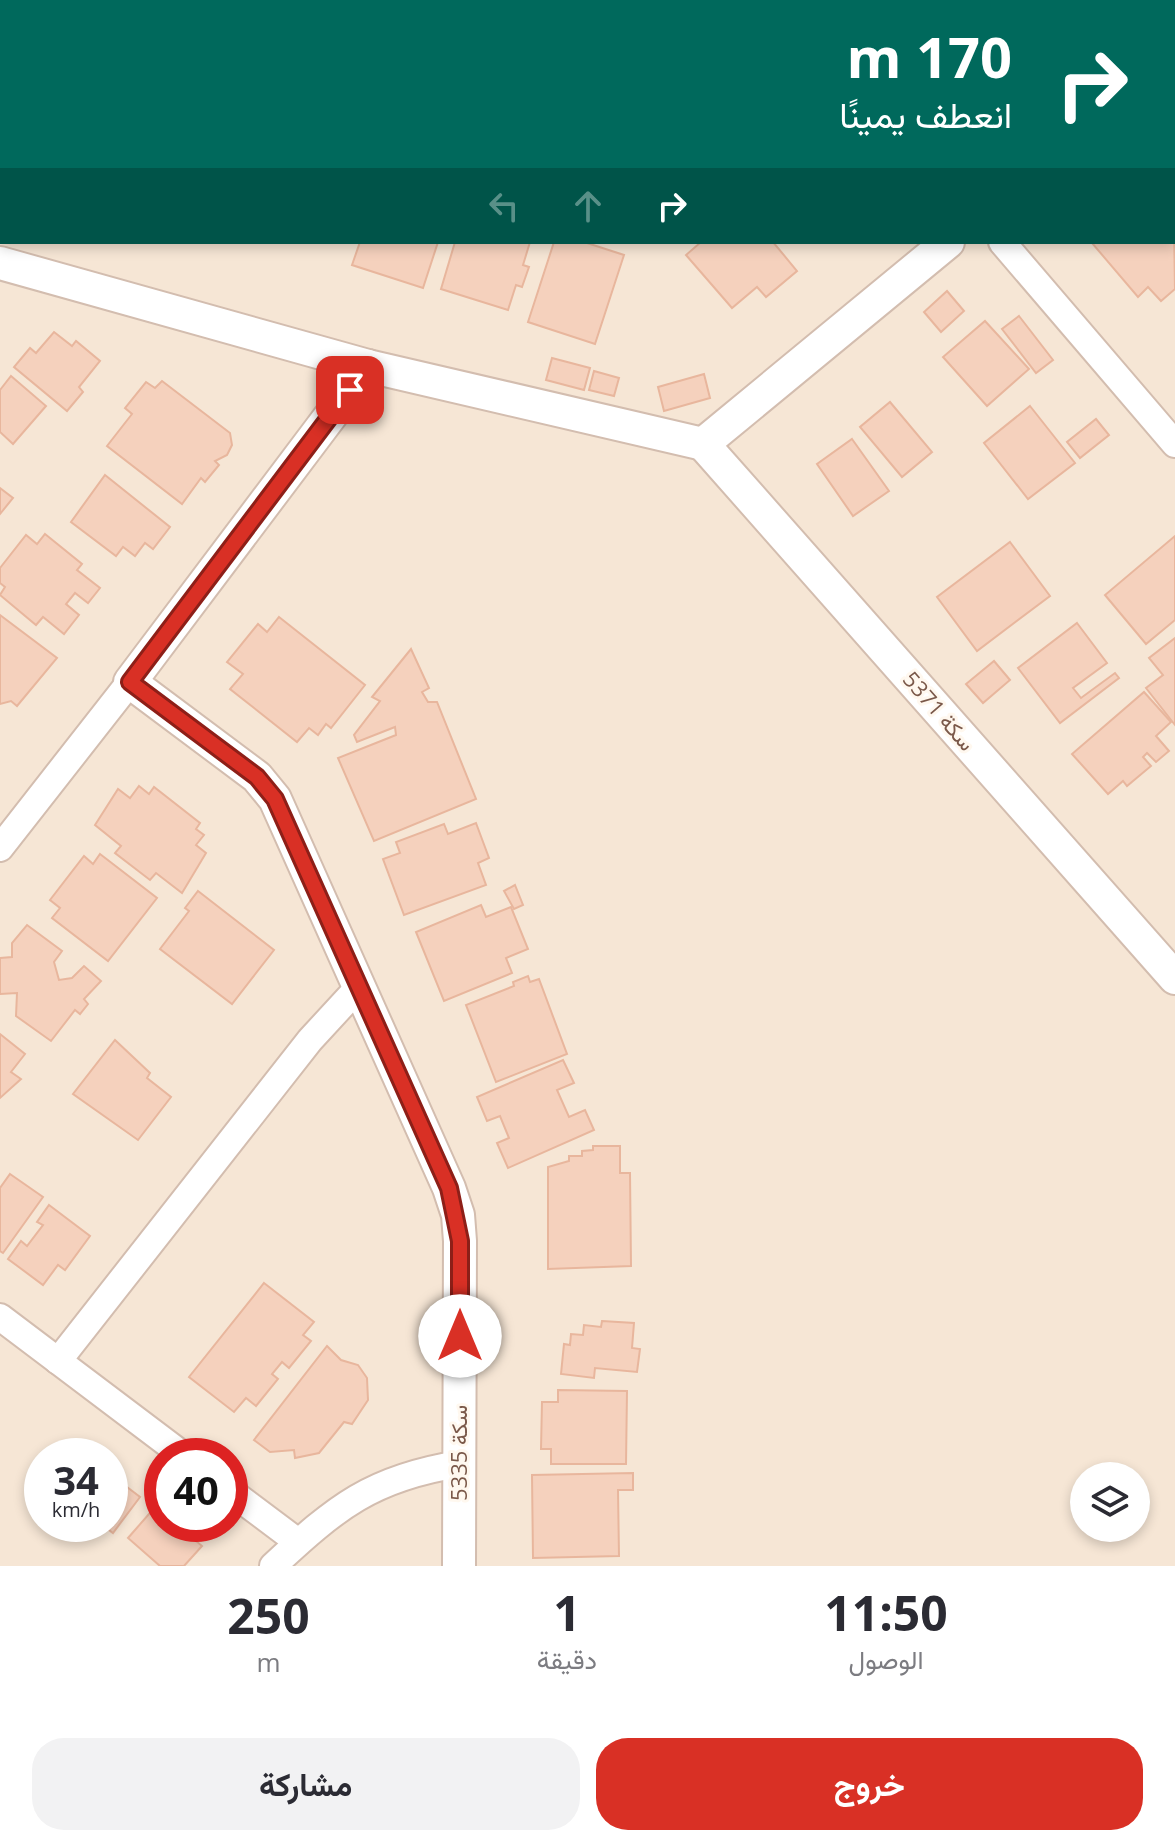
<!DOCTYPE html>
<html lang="ar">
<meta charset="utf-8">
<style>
body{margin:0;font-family:"Open Sans",Vazirmatn,sans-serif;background:#f2f2f3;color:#2b2b33;direction:rtl;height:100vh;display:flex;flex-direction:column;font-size:30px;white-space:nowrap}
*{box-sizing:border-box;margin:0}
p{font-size:26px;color:#7c7c81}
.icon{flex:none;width:44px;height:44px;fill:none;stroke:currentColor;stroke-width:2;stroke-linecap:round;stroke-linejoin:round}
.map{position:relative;height:1566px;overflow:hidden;direction:ltr}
.panel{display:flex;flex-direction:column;background:#fff;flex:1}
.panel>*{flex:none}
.guide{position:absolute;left:0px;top:0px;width:1176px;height:244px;box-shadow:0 4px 12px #0003;direction:rtl;background:#00695c;color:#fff;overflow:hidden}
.controls{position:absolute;left:1070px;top:1462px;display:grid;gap:16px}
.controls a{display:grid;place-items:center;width:80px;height:80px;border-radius:50%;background:#fff;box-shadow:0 4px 12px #0003;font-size:40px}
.speed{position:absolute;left:24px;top:1438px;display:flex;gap:16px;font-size:40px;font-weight:700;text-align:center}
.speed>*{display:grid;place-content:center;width:104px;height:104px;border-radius:50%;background:#fff;box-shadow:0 4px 12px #0003;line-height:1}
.speed small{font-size:20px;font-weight:400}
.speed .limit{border:12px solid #d22;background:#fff;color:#111}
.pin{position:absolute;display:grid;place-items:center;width:68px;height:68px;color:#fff;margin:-34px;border-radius:16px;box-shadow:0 4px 12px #0006}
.me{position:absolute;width:88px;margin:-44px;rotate:0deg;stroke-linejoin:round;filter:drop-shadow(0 0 6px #0008)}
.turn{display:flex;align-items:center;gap:28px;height:168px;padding:0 32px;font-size:36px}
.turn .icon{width:104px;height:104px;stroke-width:2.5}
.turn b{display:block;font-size:56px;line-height:68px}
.lanes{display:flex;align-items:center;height:76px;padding:0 32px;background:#0003;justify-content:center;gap:40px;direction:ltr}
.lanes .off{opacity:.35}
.eta{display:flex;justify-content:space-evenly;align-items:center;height:136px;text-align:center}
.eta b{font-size:48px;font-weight:700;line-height:56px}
.button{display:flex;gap:16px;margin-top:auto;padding:16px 32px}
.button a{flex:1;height:92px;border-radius:32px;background:#d93025;color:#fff;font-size:32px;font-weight:700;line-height:92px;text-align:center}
.button a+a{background:#f2f2f3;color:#2b2b33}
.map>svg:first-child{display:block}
</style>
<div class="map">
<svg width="1175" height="1566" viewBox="0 0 1175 1566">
<rect width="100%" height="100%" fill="#fef4e8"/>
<path fill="#f6e6d5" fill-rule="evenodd" d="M0 0H1175V1566H0ZM2 2H1174V242H2ZM42 1456H110V1524H42ZM162 1456H230V1524H162ZM1084 1476H1136V1528H1084Z"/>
<g fill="#f5d1bd" stroke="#e8b69d" stroke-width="2">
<path d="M827 0H922L920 2Z"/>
<path d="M1174 229 1175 289 1161 301 1148 287 1138 297 1092 243 1174 242Z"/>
<path d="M360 242H438L423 288 352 265Z"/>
<path d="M455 242H530L523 265 529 267 522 287 516 285 508 310 441 289Z"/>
<path d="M554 242H584L624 255 595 344 528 322Z"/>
<path d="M701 242H773L797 271 766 297 757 287 732 308 686 255Z"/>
<path d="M947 291 964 311 941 332 924 312Z"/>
<path d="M1019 316 1053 360 1036 373 1002 329Z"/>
<path d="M985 321 1029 369 987 406 943 357Z"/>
<path d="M54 332 72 346 76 341 100 361 79 387 83 392 67 411 14 367 30 348 36 353Z"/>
<path d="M552 358 590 368 584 390 546 380Z"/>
<path d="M594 371 619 378 614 396 589 390Z"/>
<path d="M704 374 710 398 664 411 658 387Z"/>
<path d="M11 376 46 406 13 444 0 432V390Z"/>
<path d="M162 381 230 433 232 445 227 455 215 461 219 465 205 482 201 478 182 504 107 446 132 414 125 408 146 382 155 388Z"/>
<path d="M890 402 932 452 902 477 860 427Z"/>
<path d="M1030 406 1075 463 1028 499 984 443Z"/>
<path d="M1096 419 1109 435 1080 458 1067 442Z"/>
<path d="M852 439 889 491 853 516 817 464Z"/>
<path d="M105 475 170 527 153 549 145 543 135 556 123 547 116 556 71 522Z"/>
<path d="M0 488 13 498 0 514Z"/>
<path d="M45 534 82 564 77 570 100 588 88 603 75 593 66 604 79 615 64 634 43 617 36 625 0 595 5 587 0 583V568L26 535 37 544Z"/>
<path d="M1175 536V620L1146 644 1105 595Z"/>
<path d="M1010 542 1050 596 977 651 937 597Z"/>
<path d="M0 615 57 658 17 706 11 701 0 704Z"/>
<path d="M279 617 365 685 331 728 326 724 318 735 309 728 297 742 230 689 243 674 227 662 258 624 267 632Z"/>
<path d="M1077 623 1107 663 1073 688 1081 698 1115 673 1119 678 1060 723 1018 668Z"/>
<path d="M1175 638V725L1146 688 1163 675 1149 658Z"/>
<path d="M411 649 429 688 422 692 428 702H437L476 799 374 841 338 758 396 735 395 727 357 742 354 735 380 701 372 697Z"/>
<path d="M994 661 1010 680 983 703 966 684Z"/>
<path d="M1144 692 1171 722 1156 736 1169 751 1156 762 1147 753 1143 757 1151 766 1127 786 1123 781 1108 794 1072 754Z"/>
<path d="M139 786 149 794 154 787 200 823 196 829 204 835 196 845 206 853 182 893 156 873 150 880 115 853 121 846 95 825 118 789 130 798Z"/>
<path d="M476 823 489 858 478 863 486 885 404 915 383 859 400 853 396 842 444 824 448 834Z"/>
<path d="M100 854 157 898 108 961 52 918 60 908 50 900 84 856 93 864Z"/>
<path d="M515 885 523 905 514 909 504 891Z"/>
<path d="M198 891 274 950 232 1004 160 949 189 911 185 908Z"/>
<path d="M481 905 486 917 511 907 528 949 506 958 512 973 444 1001 416 932Z"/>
<path d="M27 925 62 951 54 962 59 980 72 978 84 966 101 981 84 999 88 1004 80 1014 75 1010 51 1041 16 1016 17 993 0 994V958L12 957V943Z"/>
<path d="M528 976 530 982 539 979 567 1054 496 1082 466 1005 514 986 513 982Z"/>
<path d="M0 1034 25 1054 11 1072 21 1079 0 1098Z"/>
<path d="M115 1040 150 1073 147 1078 171 1097 138 1140 73 1094Z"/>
<path d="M563 1060 574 1083 557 1090 569 1117 585 1110 594 1130 508 1168 497 1143 509 1138 500 1116 487 1121 477 1097Z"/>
<path d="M593 1146H620V1173H630L631 1266 548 1269V1167L569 1161V1156H582V1151L593 1150Z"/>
<path d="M10 1174 43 1197 3 1253 0 1251V1188Z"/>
<path d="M49 1205 90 1236 65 1270 58 1265 43 1285 8 1259 21 1241 27 1246 43 1225 37 1222Z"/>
<path d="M264 1283 314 1322 303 1335 311 1341 289 1368 282 1362 272 1374 278 1379 256 1406 246 1398 234 1412 189 1377Z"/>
<path d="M602 1321 634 1323 632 1348 640 1349 637 1372 595 1368 594 1378 561 1374 564 1344 570 1345 571 1334 583 1335 584 1325 601 1327Z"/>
<path d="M327 1346 341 1360 358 1365 367 1378 368 1400 352 1424 344 1422 319 1453 295 1458 294 1450 270 1452 254 1440Z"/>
<path d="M558 1390 627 1391 626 1464H551V1449H541L542 1402H558Z"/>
<path d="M633 1473V1490H618L619 1556 533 1558 532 1475Z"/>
<path d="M110 1474 140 1497 113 1533 101 1524H110Z"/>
<path d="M156 1506 162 1511V1524H176L202 1546 184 1566H160L128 1538Z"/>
</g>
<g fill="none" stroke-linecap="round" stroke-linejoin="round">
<g stroke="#d3bdaf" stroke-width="30">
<g id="minor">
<path d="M517 0 524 2"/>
<path d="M627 2 639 0"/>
<path d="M1002 242 1175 444"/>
<path d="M0 848 130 682"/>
<path d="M0 1317 184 1456"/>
<path d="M58 1361 310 1040 357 989"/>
<path d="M230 1491 298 1542"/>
<path d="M273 1566C336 1507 372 1478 459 1464"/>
</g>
</g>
<g stroke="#d3bdaf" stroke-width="36">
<g id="tertiary">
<path d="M1174 55H1175"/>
<path d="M0 263 368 366 703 444"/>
<path d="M368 366 130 682 257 777 275 799 449 1188 458 1215 460 1241 459 1566"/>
<path d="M703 444 1175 978"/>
<path d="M703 444 948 242"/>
</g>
</g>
<use href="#minor" stroke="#fff" stroke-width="26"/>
<use href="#tertiary" stroke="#fff" stroke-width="32"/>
</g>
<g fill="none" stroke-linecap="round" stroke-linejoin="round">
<g stroke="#8d1f18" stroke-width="20">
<path id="route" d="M350 390 130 682 257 777 275 799 449 1188 460 1241V1336"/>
</g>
<use href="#route" stroke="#d93025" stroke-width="14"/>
</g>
<g text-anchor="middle" stroke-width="6" stroke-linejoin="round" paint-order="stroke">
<g font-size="22" fill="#7a5849" stroke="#fff8ef">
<text transform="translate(939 711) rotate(49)" y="8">سكة 5371</text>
<text transform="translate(459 1453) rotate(-90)" y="8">سكة 5335</text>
</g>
</g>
</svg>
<div class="controls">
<a><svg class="icon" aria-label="layers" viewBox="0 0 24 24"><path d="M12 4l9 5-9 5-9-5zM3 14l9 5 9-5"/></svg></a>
</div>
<div class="speed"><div>34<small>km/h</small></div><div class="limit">40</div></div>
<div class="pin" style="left:350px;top:390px;background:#d93025"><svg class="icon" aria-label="arrive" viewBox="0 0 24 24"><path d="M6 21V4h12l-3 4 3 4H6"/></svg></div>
<svg class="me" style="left:460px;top:1336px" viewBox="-20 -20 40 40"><circle r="19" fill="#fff"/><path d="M0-13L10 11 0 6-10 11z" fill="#d93025"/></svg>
<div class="guide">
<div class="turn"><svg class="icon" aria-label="right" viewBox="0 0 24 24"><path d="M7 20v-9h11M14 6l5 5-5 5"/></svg><div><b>170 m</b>انعطف يمينًا</div></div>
<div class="lanes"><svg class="icon off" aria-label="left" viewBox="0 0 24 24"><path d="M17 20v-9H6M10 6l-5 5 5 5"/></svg><svg class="icon off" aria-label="ahead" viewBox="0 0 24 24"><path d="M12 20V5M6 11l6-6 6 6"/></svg><svg class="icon" aria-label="right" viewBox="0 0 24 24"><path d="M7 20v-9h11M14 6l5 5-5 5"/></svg></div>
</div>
</div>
<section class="panel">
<div class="eta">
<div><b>11:50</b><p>الوصول</p></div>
<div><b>1</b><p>دقيقة</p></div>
<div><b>250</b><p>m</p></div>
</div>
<div class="button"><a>خروج</a><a>مشاركة</a></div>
</section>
